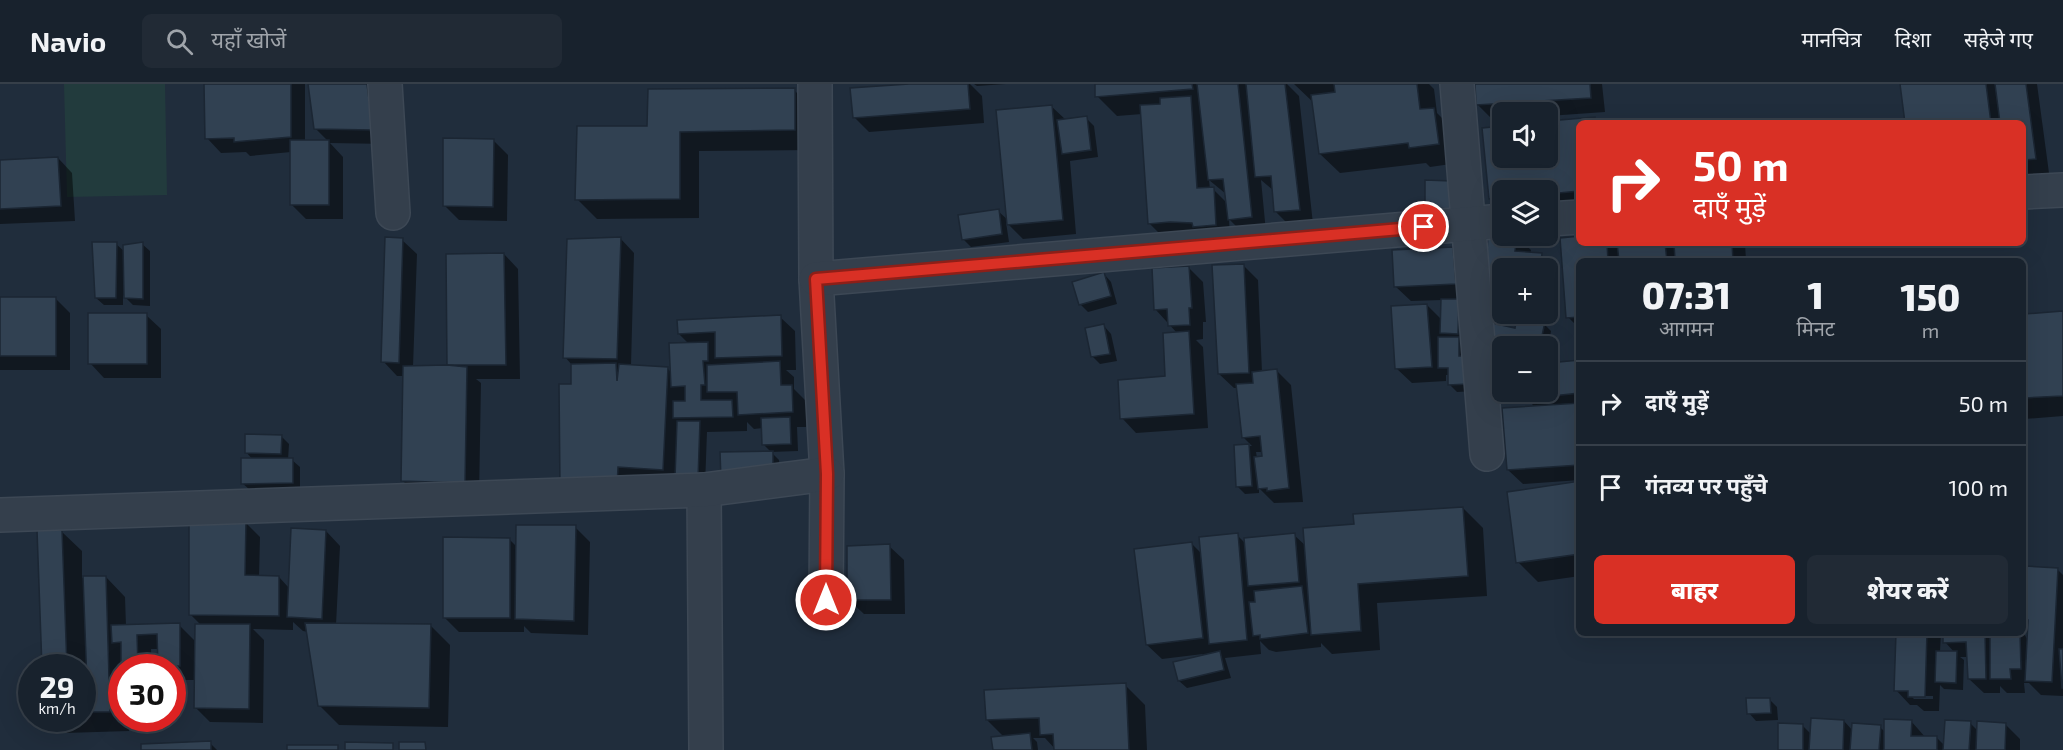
<!DOCTYPE html>
<html lang="hi">
<meta charset="utf-8">
<style>
body{margin:0;font-family:"Exo 2","Noto Sans Devanagari",sans-serif;background:#212a35;color:#f1f3f6;height:100vh;display:flex;flex-direction:column;font-size:22px;white-space:nowrap}
*{box-sizing:border-box;margin:0}
p{font-size:20px;color:#9fa4aa}
.icon{flex:none;width:33px;height:33px;fill:none;stroke:currentColor;stroke-width:2;stroke-linecap:round;stroke-linejoin:round}
.map{position:relative;flex:1;overflow:hidden}
.drawer{position:absolute;left:1576px;top:174px;width:450px;height:378px;display:flex;flex-direction:column;background:#18222d;border-radius:9px;box-shadow:0 6px 24px #0002,0 0 0 2px #363f49}
.drawer>*{flex:none}
.guide{position:absolute;left:1576px;top:36px;width:450px;height:126px;border-radius:9px;box-shadow:0 6px 24px #0002,0 0 0 2px #363f49;background:#d93025;color:#fff;overflow:hidden}
.buttons{position:absolute;left:1492px;top:18px;display:grid;gap:12px}
.buttons a{display:grid;place-items:center;width:66px;height:66px;border-radius:9px;background:#18222d;box-shadow:0 6px 24px #0002,0 0 0 2px #363f49;font-size:30px}
.speed{position:absolute;left:18px;top:570px;display:flex;gap:12px;font-size:30px;font-weight:700;text-align:center}
.speed>*{display:grid;place-content:center;width:78px;height:78px;border-radius:50%;background:#18222d;box-shadow:0 6px 24px #0002,0 0 0 2px #363f49;line-height:1}
.speed small{font-size:15px;font-weight:400}
.speed .limit{border:9px solid #d22;background:#fff;color:#111}
.pin{position:absolute;display:grid;place-items:center;width:51px;height:51px;color:#fff;margin:-26px;border:3px solid #fff;border-radius:50%;box-shadow:0 2px 6px #0007}
.me{position:absolute;width:66px;margin:-33px;rotate:0deg;stroke-linejoin:round;filter:drop-shadow(0 0 4px #0008)}
.turn{display:flex;align-items:center;gap:21px;height:126px;padding:0 18px;font-size:27px}
.turn .icon{width:78px;height:78px;stroke-width:2.5}
.turn b{display:block;font-size:42px;line-height:51px}
.eta{display:flex;justify-content:space-evenly;align-items:center;height:102px;text-align:center}
.eta b{font-size:36px;font-weight:800;line-height:42px}
.button{display:flex;gap:12px;margin-top:auto;padding:12px 18px}
.button a{flex:1;height:69px;border-radius:9px;background:#d93025;color:#fff;font-size:24px;font-weight:800;line-height:69px;text-align:center}
.button a+a{background:#212a35;color:#f1f3f6}
ul{padding:0;list-style:none}
li{display:flex;align-items:center;gap:18px;height:84px;padding:0 18px;border-top:2px solid #363f49}
li div{flex:1}
li b{display:block;font-size:22px}
li em{font-style:normal}
header{display:flex;align-items:center;gap:36px;box-sizing:border-box;height:84px;padding:0 30px;background:#18222d;border-bottom:2px solid #363f49}
header strong{font-size:28px}
nav{display:flex;gap:33px;margin-inline-start:auto;font-size:21px}
.search{width:420px;height:54px;background:#212a35;display:flex;align-items:center;gap:15px;box-sizing:border-box;padding:0 21px;border-radius:9px;color:#9fa4aa;font-size:22px}
.map>svg:first-child{display:block}
</style>
<header>
<strong>Navio</strong>
<div class="search"><svg class="icon" aria-label="search" viewBox="0 0 24 24"><circle cx="10" cy="10" r="6"/><path d="M15 15l6 6"/></svg>यहाँ खोजें</div>
<nav><a>मानचित्र</a><a>दिशा</a><a>सहेजे गए</a></nav>
</header>
<div class="map">
<svg width="2063" height="666" viewBox="0 0 2063 666">
<rect width="100%" height="100%" fill="#202d3c"/>
<path fill="#223b3d" d="M64 0H165L167 111 67 113Z"/>
<g fill="#0007" fill-rule="evenodd">
<path d="M206 0H305V58H329L315 44 309 0H379L387 60 330 59 343 73V135H306L291 120V68L250 72 246 68 221 69 207 54Z"/>
<path d="M929 0H970L982 12 984 39 869 48 854 33Z"/>
<path d="M974 0H1006L977 2Z"/>
<path d="M1096 0H1287L1299 12 1313 140 1290 142 1276 128 1274 107 1261 96 1266 148 1244 150 1229 135 1230 155 1164 154 1149 139 1142 30 1117 32 1097 12ZM1209 96 1226 110 1227 119 1213 105H1210Z"/>
<path d="M1294 0H1429L1434 5 1437 29 1453 45 1458 79 1430 83 1426 79 1340 89 1320 70 1314 19Z"/>
<path d="M1476 0H1602L1605 28 1548 32V28H1503V35H1492L1478 21Z"/>
<path d="M1901 0H2037L2049 89 2024 92V39H1906Z"/>
<path d="M794 6 814 26V66L699 67V134L597 135 577 115 648 43Z"/>
<path d="M1051 22 1066 36 1086 34 1094 42 1098 73 1070 77 1076 150 1023 155 1006 138 1009 158 971 163 963 155 998 127 1009 137Z"/>
<path d="M1594 35 1599 39H1580V128L1548 131V106H1503V128L1490 115 1503 43V74H1548V39Z"/>
<path d="M493 56 508 71 507 137 459 136 444 121Z"/>
<path d="M58 74 72 89 75 137 0 140V77Z"/>
<path d="M1458 106V131H1434L1426 123Z"/>
<path d="M1503 152H1516L1531 166 1530 170 1541 171 1556 185 1554 224 1548 223V184H1503V218L1491 206 1492 193 1487 189Z"/>
<path d="M620 154 634 169 631 282 667 284 672 289 689 260 679 250 780 233 795 247 796 286H786L794 293V305L806 317V343H797L798 367 771 368 779 376 780 400 730 402 771 368 763 360V344L754 345 747 338V347L707 348 705 402 581 423 572 281 565 273Z"/>
<path d="M402 156 417 170 413 283H448L447 171 504 170 518 185 520 295H476L481 299 479 413 417 411 402 396 404 292H397L383 277Z"/>
<path d="M1580 159H1613L1619 166V159H1672L1676 162 1675 159H1745L1746 177H1580V245L1568 233Z"/>
<path d="M116 160 125 168 142 160 150 167V222L133 221 123 211V221H104L96 214Z"/>
<path d="M1452 164 1467 179 1470 214 1456 215 1466 224 1465 257H1460L1466 262 1476 307 1457 308 1449 300V291H1446V297L1412 299 1397 285 1427 221 1442 236V216L1411 217 1396 203Z"/>
<path d="M1243 181 1258 196 1262 288 1276 286 1291 301 1303 418 1274 419 1259 404V409L1245 410 1237 402 1235 362H1252L1244 354 1238 304H1234L1219 290ZM1256 368H1263L1264 374H1257Z"/>
<path d="M1188 183 1203 198 1206 238H1203V255L1196 256 1203 263 1208 344 1136 349 1122 334 1167 294 1177 249 1156 226Z"/>
<path d="M1104 190 1111 198 1117 220 1088 228 1081 221 1074 199Z"/>
<path d="M0 214 56 215 70 229V286H0Z"/>
<path d="M2063 228V332L2024 335V231Z"/>
<path d="M146 231 161 245V294H104L90 279Z"/>
<path d="M1544 240 1551 247 1548 265V262H1503V269L1497 268 1489 260 1517 245Z"/>
<path d="M1104 242 1111 250 1117 277 1100 280 1092 272Z"/>
<path d="M1580 277V396L1523 400 1508 386 1535 323 1526 314 1525 308H1548V280Z"/>
<path d="M281 352 289 360 288 376H292L300 383V406H250L242 399 253 376 246 368Z"/>
<path d="M1580 399V492L1538 498 1518 478Z"/>
<path d="M1463 424 1483 444 1487 512 1377 519 1380 566 1332 570 1321 559V563L1276 568 1269 566 1260 557 1261 570 1225 574 1231 594 1187 604 1179 597 1203 570 1162 575 1147 561 1192 460 1202 470 1237 451 1246 460 1294 451 1306 462 1355 441Z"/>
<path d="M245 438 260 453 259 493H279L289 504 326 447 340 462 336 541H430L450 561 448 643 339 641 319 621 308 548 303 547 293 538V546L253 545 264 556 263 639 210 638 195 623 196 596H174L172 584 159 582V565H151L152 584H122V634H129V647L65 649 50 634H82V584H43L62 448 82 467V494L106 493 125 513 126 542 179 541 196 558 201 541 190 530Z"/>
<path d="M575 443 590 458 588 551 531 549 524 542V548H459L444 533 509 455 517 463Z"/>
<path d="M889 462 904 476 905 530H864L849 516Z"/>
<path d="M2024 483 2057 485 2063 491V612L2041 611 2029 599H2024L2025 609H2007L2000 602V609H1984L1969 595 1968 573H1960L1964 576 1963 606 1944 605 1940 601 1939 627H1924L1917 621H1910L1896 606 1897 549H1941L1940 568 1955 569 1945 558V549H2024L2028 557 2029 546 2024 541ZM1911 612H1933V615H1914Z"/>
<path d="M1125 601 1145 621 1147 666H1056L1045 654H1033L1037 658 1038 666H994L1004 653 987 636Z"/>
<path d="M1770 616 1777 623 1778 636 1756 637 1749 629Z"/>
<path d="M1844 637 1853 647 1880 643 1885 648 1911 637 1926 654H1937L1945 662 1970 639 1978 647 2005 640 2020 655V666H1779L1802 641 1811 650Z"/>
<path d="M210 659 217 666H143Z"/>
</g>
<g fill="#314152" stroke="#1b2633" stroke-width="1.5">
<path d="M204 0H291V53L234 58V54L205 55Z"/>
<path d="M308 0H367L373 46 314 45Z"/>
<path d="M909 0H968L970 25 853 34 850 4Z"/>
<path d="M1095 0H1192L1193 5 1095 13Z"/>
<path d="M1197 0H1238L1252 133 1228 136 1223 95 1208 96Z"/>
<path d="M1246 0H1285L1300 126 1274 128 1271 92 1255 93Z"/>
<path d="M1334 0H1417L1420 25 1434 24 1439 60 1409 64 1408 59 1319 70 1311 11 1335 8Z"/>
<path d="M1475 0H1590L1591 14 1476 21Z"/>
<path d="M1900 0H1986L1991 39H1905Z"/>
<path d="M1995 0H2026L2036 75 2024 76V39H2000Z"/>
<path d="M795 4V46L680 48V115L575 116 577 42H647L648 5Z"/>
<path d="M1191 12 1197 104 1214 103 1216 141 1193 143 1192 139 1170 138 1148 140 1140 21 1160 20V14Z"/>
<path d="M1052 21 1063 136 1007 141 996 26Z"/>
<path d="M1087 32 1091 66 1062 70 1057 36Z"/>
<path d="M1595 33V39H1580V107L1548 110V106H1503V114L1489 115 1482 44 1503 42V74H1548V37Z"/>
<path d="M443 54 494 55 493 123 443 122Z"/>
<rect x="290" y="56" width="39" height="65"/>
<path d="M58 73 61 122 0 125V76Z"/>
<path d="M1425 96 1452 97 1451 125 1425 124Z"/>
<path d="M999 125 1002 150 962 156 958 131Z"/>
<path d="M1488 148 1517 152 1515 167 1542 169 1541 184H1503V207L1490 206 1491 190 1486 189Z"/>
<path d="M1580 152V159H1607L1608 177H1580V233L1566 234 1560 154Z"/>
<path d="M385 153 403 154 399 279 381 278Z"/>
<path d="M621 153 617 275 563 274 567 155Z"/>
<path d="M92 158H117L116 214H95Z"/>
<path d="M143 158V215L124 214 123 161Z"/>
<path d="M1617 159H1665L1667 177H1619Z"/>
<path d="M1674 159H1732L1733 177H1675Z"/>
<path d="M1453 163 1456 200 1394 203 1392 166Z"/>
<path d="M504 169 506 281H447L446 170Z"/>
<path d="M1244 180 1249 289 1218 290 1212 181Z"/>
<path d="M1189 182 1192 224H1189L1190 241 1168 242 1167 225 1154 226 1152 184Z"/>
<path d="M1104 188 1111 212 1079 221 1072 198Z"/>
<rect x="0" y="213" width="56" height="59"/>
<path d="M1441 215H1459L1458 250 1440 249Z"/>
<path d="M1427 220 1432 283 1395 285 1391 222Z"/>
<path d="M2063 227V312L2024 314V230Z"/>
<rect x="88" y="229" width="59" height="51"/>
<path d="M781 231 782 272 715 274V248L678 250 677 236Z"/>
<path d="M1517 233 1545 238 1540 261 1526 258 1525 262 1503 264 1487 261 1492 239 1515 244Z"/>
<path d="M1104 240 1110 270 1091 273 1085 244Z"/>
<path d="M1189 247 1194 330 1120 335 1118 296 1165 292 1163 249Z"/>
<path d="M1438 253H1459V272H1468L1469 300 1448 301V284H1438Z"/>
<path d="M708 258V277H703L705 301H701V316H732L733 333 673 334V317H685V302L671 303 669 259Z"/>
<path d="M1580 276V309L1524 315V308H1548V279Z"/>
<path d="M780 277 781 301H792L793 328 738 331 737 308H707V281Z"/>
<path d="M616 279 617 297 619 280 668 283 663 386 618 383 617 404H560L559 300H571V280Z"/>
<path d="M447 281 467 283 465 399 401 397 403 282Z"/>
<path d="M1277 285 1289 404 1267 407V404L1258 405 1254 373 1262 372 1260 352 1242 354 1236 300 1253 299 1252 288Z"/>
<path d="M1580 319V381L1507 386 1502 324Z"/>
<path d="M790 333 791 360 762 361 761 334Z"/>
<path d="M677 337H700L698 395 675 394Z"/>
<path d="M245 350 282 351 281 370 245 369Z"/>
<path d="M1249 360 1252 402 1236 403 1234 361Z"/>
<path d="M773 367V393L721 395 720 368Z"/>
<path d="M241 374H293V399L241 400Z"/>
<path d="M1580 397V470L1516 479 1507 408Z"/>
<path d="M1463 423 1468 492 1358 500 1361 547 1311 551 1303 444 1354 440 1353 430Z"/>
<path d="M189 436H246L245 491 279 492V532L189 531Z"/>
<path d="M516 441H576L574 537 515 535Z"/>
<path d="M291 444 326 446 322 535 287 533Z"/>
<path d="M37 446H62L67 584H42Z"/>
<path d="M1238 449 1247 556 1209 560 1199 453Z"/>
<path d="M1295 449 1299 498 1248 502 1244 454Z"/>
<path d="M443 453 510 454V534H443Z"/>
<path d="M1192 458 1203 554 1146 561 1134 465Z"/>
<path d="M890 460 891 516H847V462Z"/>
<path d="M2024 482 2058 484 2052 598 2025 597 2028 536H2024Z"/>
<path d="M83 492H106L110 628H82V600H87Z"/>
<path d="M1302 502 1308 549 1260 555V551L1253 552 1249 518H1255L1254 507Z"/>
<path d="M180 539V582H158L157 550 137 551 138 581H121V558L112 559 111 541Z"/>
<path d="M305 539 431 540 429 624 318 622Z"/>
<path d="M195 540H250L249 625 194 624Z"/>
<path d="M1896 549H1927L1925 613H1908V607H1894Z"/>
<path d="M1943 549H1985L1986 595H1968L1966 558 1943 559Z"/>
<path d="M1990 549H2020L2021 585H2010L2011 595H1990Z"/>
<path d="M2059 565H2063V604H2062Z"/>
<path d="M1220 567 1224 586 1178 597 1173 578Z"/>
<path d="M1936 567H1957L1956 599 1935 598Z"/>
<path d="M1126 599 1129 666H1054L1053 650 1040 651 1039 634 986 636 984 606Z"/>
<path d="M1746 614H1770L1771 629 1747 630Z"/>
<path d="M1811 634 1844 636 1843 666H1809Z"/>
<path d="M1884 635 1912 636 1911 652H1937V666H1884Z"/>
<path d="M1945 636 1971 637 1969 666H1943Z"/>
<path d="M1977 637 2006 639 2005 666H1976Z"/>
<path d="M1778 639 1803 640V666H1778Z"/>
<path d="M1852 639 1881 641 1879 666H1850Z"/>
<path d="M1030 649 1032 666H993L991 653Z"/>
<path d="M211 657V666H141V660Z"/>
<path d="M345 658 393 659V666H345Z"/>
<path d="M399 658H425L426 666H399Z"/>
<rect x="287" y="661" width="51" height="5"/>
</g>
<g fill="none" stroke-linecap="round" stroke-linejoin="round">
<g stroke="#3d4855" stroke-width="36">
<g id="minor">
<path d="M385 0 393 129"/>
<path d="M815 0 816 195 827 390 826 516"/>
<path d="M1457 0 1487 370"/>
<path d="M2024 108 2063 106"/>
<path d="M1548 135 1580 133"/>
<path d="M816 195 1503 137"/>
<path d="M704 406 706 666"/>
<path d="M0 431 704 406 827 390"/>
</g>
</g>
<use href="#minor" stroke="#343f4c" stroke-width="33"/>
</g>
<g fill="none" stroke-linecap="round" stroke-linejoin="round">
<g stroke="#8d1f18" stroke-width="15">
<path id="route" d="M826 516 827 390 816 195 1424 143"/>
</g>
<use href="#route" stroke="#d93025" stroke-width="10"/>
</g>
</svg>
<div class="buttons">
<a><svg class="icon" aria-label="sound" viewBox="0 0 24 24"><path d="M4 9h4l5-4v14l-5-4H4zM17 9q2 3 0 6"/></svg></a>
<a><svg class="icon" aria-label="layers" viewBox="0 0 24 24"><path d="M12 4l9 5-9 5-9-5zM3 14l9 5 9-5"/></svg></a>
<a>+</a>
<a>−</a>
</div>
<div class="speed"><div>29<small>km/h</small></div><div class="limit">30</div></div>
<div class="pin" style="left:1424px;top:143px;background:#d93025"><svg class="icon" aria-label="arrive" viewBox="0 0 24 24"><path d="M6 21V4h12l-3 4 3 4H6"/></svg></div>
<svg class="me" style="left:826px;top:516px" viewBox="-20 -20 40 40"><circle r="17" fill="#d93025" stroke="#fff" stroke-width="3"/><path d="M0-11L8 9 0 5-8 9z" fill="#fff"/></svg>
<div class="guide">
<div class="turn"><svg class="icon" aria-label="right" viewBox="0 0 24 24"><path d="M7 20v-9h11M14 6l5 5-5 5"/></svg><div><b>50 m</b>दाएँ मुड़ें</div></div>
</div>
<section class="drawer">
<div class="eta">
<div><b>07:31</b><p>आगमन</p></div>
<div><b>1</b><p>मिनट</p></div>
<div><b>150</b><p>m</p></div>
</div>
<ul>
<li><svg class="icon" aria-label="right" viewBox="0 0 24 24"><path d="M7 20v-9h11M14 6l5 5-5 5"/></svg><div><b>दाएँ मुड़ें</b></div><em>50 m</em></li>
<li><svg class="icon" aria-label="arrive" viewBox="0 0 24 24"><path d="M6 21V4h12l-3 4 3 4H6"/></svg><div><b>गंतव्य पर पहुँचे</b></div><em>100 m</em></li>
</ul>
<div class="button"><a>बाहर</a><a>शेयर करें</a></div>
</section>
</div>
